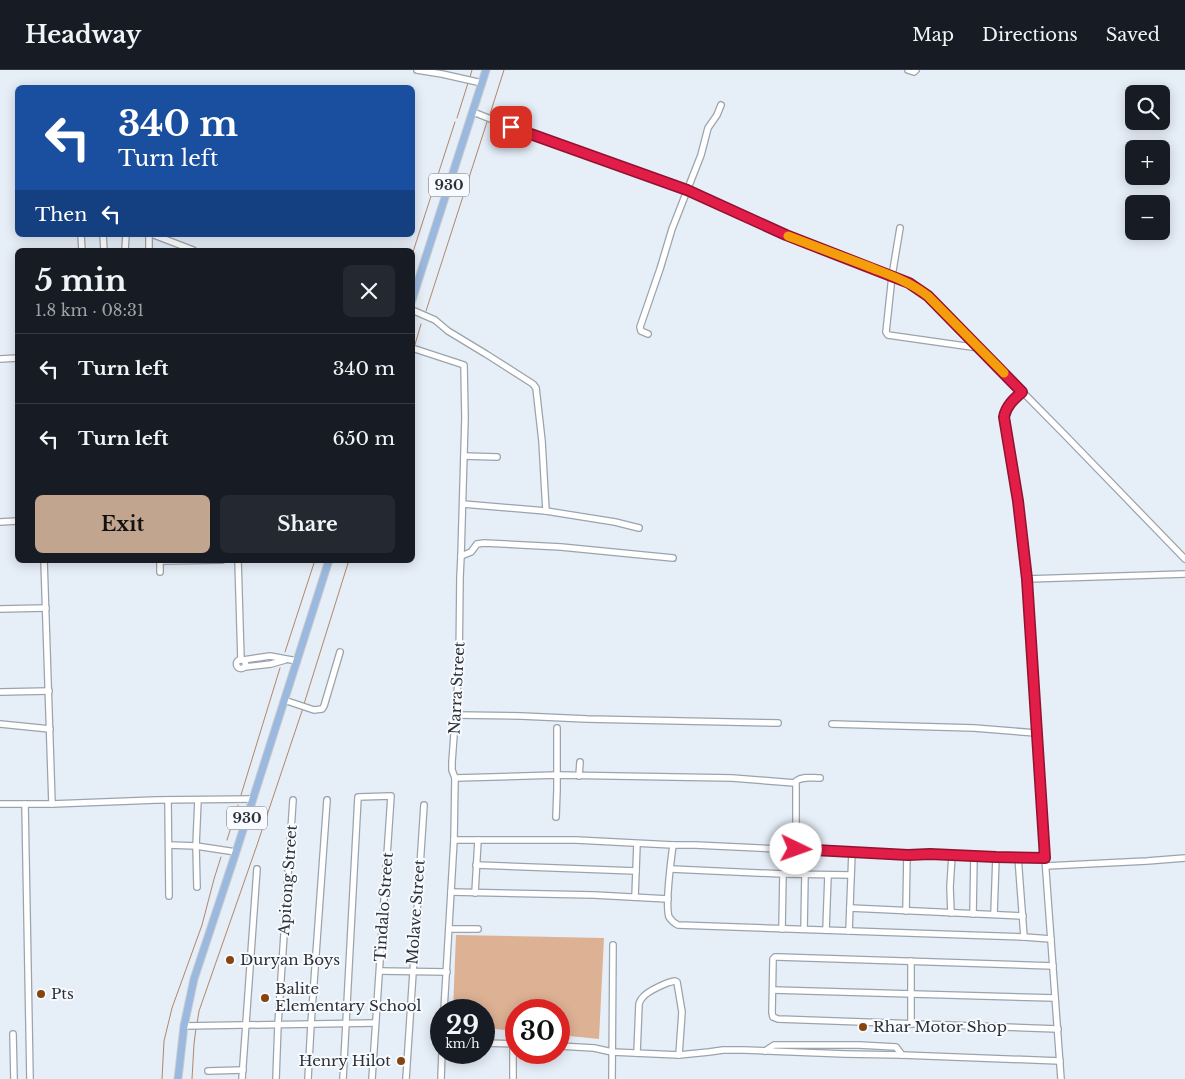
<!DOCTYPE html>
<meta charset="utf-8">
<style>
body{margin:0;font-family:"Libre Baskerville",serif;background:#242831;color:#f1f3f6;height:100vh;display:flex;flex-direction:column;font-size:19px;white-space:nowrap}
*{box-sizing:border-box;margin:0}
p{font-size:16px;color:#9ea1a6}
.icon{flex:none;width:28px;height:28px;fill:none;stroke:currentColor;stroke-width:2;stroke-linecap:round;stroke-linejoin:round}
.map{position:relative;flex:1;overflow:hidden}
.sheet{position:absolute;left:15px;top:178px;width:400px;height:315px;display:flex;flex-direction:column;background:#171b24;border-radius:8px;box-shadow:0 2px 12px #0003}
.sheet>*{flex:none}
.top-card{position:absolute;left:15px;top:15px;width:400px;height:152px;border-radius:8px;box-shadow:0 2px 12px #0003;background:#1a4fa0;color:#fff;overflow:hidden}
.fabs{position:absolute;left:1125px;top:15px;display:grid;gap:10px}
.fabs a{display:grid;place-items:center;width:45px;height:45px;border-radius:8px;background:#171b24;box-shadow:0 2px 12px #0003;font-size:25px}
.speed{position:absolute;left:430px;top:929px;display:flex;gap:10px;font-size:25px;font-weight:700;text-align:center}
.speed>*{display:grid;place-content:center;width:65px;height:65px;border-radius:50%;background:#171b24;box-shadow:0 2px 12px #0003;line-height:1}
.speed small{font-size:12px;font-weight:400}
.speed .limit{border:8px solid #d22;background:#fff;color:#111}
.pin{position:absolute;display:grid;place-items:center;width:42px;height:42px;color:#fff;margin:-21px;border-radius:10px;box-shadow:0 2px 8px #0006}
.me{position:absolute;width:55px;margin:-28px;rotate:93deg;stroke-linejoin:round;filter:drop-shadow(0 0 4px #0008)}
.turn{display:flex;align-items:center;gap:18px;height:105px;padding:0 20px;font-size:22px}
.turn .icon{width:65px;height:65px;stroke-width:2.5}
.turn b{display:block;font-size:35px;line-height:42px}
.then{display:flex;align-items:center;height:48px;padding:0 20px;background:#0003;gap:10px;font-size:19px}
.round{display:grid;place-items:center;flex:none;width:52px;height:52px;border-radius:8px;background:#242831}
.headline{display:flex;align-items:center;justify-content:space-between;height:85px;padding:0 20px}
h1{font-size:30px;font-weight:700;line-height:38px}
.cta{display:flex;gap:10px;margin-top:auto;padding:10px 20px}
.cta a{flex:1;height:58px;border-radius:8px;background:#c1a58e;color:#111;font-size:20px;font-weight:700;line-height:58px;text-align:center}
.cta a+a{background:#242831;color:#f1f3f6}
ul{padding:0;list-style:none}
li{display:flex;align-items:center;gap:15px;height:70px;padding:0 20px;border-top:1px solid #363941}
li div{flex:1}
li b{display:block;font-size:19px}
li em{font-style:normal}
header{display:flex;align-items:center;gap:30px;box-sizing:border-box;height:70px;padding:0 25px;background:#171b24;border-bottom:1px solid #363941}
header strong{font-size:24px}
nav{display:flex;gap:28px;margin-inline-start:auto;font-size:18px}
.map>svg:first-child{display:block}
</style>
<header>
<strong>Headway</strong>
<nav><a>Map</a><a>Directions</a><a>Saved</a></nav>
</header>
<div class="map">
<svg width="1185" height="1009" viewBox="0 0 1185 1009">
<rect width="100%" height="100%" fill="#e6eef8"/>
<path fill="#ddb194" d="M456 865 604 868 599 969 559 965V940H516V961L484 958V940H453Z"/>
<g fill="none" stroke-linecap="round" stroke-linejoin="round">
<g stroke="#b38669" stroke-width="1">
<path d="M470 7 472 0"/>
<path d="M490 44 504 0"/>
<path d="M457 48 468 13"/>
<path d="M412 185 455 52"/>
<path d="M426 241 487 52"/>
<path d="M414 278 421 254"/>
<path d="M285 582 315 490"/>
<path d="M304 634 349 490"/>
<path d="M241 725 280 598"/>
<path d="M227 770 238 735"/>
<path d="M197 954 199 941 257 775 303 638"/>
<path d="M162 1009 164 971 172 938 202 855 214 809 221 787"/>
<path d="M192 1009 194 974 196 958"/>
</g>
<g stroke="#9ba3ac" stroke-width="8">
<g id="minor">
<path d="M417 0 442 4 482 13"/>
<path d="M908 0 914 2 916 0"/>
<path d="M473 42 511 57 687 121 786 165 892 206C905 211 917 217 928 226L1064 364 1185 489"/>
<path d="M900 158 892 206 886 262 888 265 979 278"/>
<path d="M81 165 82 180"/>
<path d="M103 165 104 180"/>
<path d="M154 165 193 180"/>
<path d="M125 180 126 165"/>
<path d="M149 180V165"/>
<path d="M412 240 435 250 448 261 486 284 533 314 536 318 542 371 546 441"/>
<path d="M648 264 641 261 640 257 660 199 672 159 701 85 708 58 717 45 721 35"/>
<path d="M412 278 464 295 465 348 461 486 460 507 459 597 452 692V700L455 708 454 770 444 940"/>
<path d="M0 289 18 288"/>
<path d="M1022 322C1014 330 1006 336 1004 347L1018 431 1027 509 1045 788 1061 1009"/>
<path d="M464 386 497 387"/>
<path d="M463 434 546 441 615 452 639 458"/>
<path d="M0 452 18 451"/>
<path d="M461 486 471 482 477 474 484 473 561 477 673 488"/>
<path d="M44 490 52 734"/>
<path d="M160 490V502"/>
<path d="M238 490 241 590"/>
<path d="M160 491 222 490"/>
<path d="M1027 509 1185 504"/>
<path d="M0 539 46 538"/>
<circle cx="241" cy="594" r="4.5"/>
<path d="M243 590 270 586 297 591"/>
<path d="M245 597 271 594 285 590"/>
<path d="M1 622 49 621"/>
<path d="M284 630 314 640 322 639 324 636 340 582"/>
<path d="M456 645 521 646 587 649 778 653"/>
<path d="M0 654 50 659"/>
<path d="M832 654 974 658 1036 663"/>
<path d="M579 706 580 692"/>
<path d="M455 708 557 705 732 708 795 713"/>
<path d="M168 730 169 826"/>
<path d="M0 734H52L156 730 253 729"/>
<path d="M25 734 30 1009"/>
<path d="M556 747 557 720V658"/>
<path d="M454 770H576L673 775H695L907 785C953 782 999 787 1045 788"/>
<path d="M169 775 196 776 236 782"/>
<path d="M673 775C671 790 665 835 669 847 671 850 674 853 678 855L1024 867 1051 869"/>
<path d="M796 779V711C803 706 812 708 820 708"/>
<path d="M1018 787 1024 867"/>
<path d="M476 795 636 801"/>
<path d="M1046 796 1147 791 1185 788"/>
<path d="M671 799 783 804 851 805"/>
<path d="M197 817 196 776 198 730"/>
<path d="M451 822 594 825 668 829"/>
<path d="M475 823 478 770"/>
<path d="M635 827 637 774"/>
<path d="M850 838 1023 846"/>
<path d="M906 841 907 785"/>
<path d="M951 843 950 817 952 785"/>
<path d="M973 844 974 786"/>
<path d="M994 844 996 787"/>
<path d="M449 859H478"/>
<path d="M782 859 783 804"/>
<path d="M804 859 805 804"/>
<path d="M826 860 828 805"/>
<path d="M849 861 852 782"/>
<path d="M1053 896 778 887H775L773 889 772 943 773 947 778 949 1058 959"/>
<path d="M380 901 447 902"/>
<path d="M773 920 1055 928"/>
<path d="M911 954V891"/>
<path d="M184 956 375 953"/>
<path d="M13 964 14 1009"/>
<path d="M484 973 516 974"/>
<path d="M513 974V1009"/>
<path d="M559 976 594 978 612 982 679 985 709 982 723 980H744L845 984 902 985 1060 991"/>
<path d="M765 981 774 975H859L896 977 902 985"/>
<path d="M637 983 639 934C640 931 640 930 643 927 648 921 667 912 675 911L677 912 682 942 679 985"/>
<path d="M208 1001 243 1000"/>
<path d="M242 1009 257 799"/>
<path d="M276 1009 278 954 293 730"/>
<path d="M308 1009 311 954 327 730"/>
<path d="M343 1009 358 727 391 726 372 1009"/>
<path d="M406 1009 424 735"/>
<path d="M441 1009 442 982"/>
<path d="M612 1009 613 875"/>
</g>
</g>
<g stroke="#cdcdce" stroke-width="9">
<g id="major">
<path d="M412 230 486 0"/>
<path d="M178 1009 184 956 194 909 236 782 329 490"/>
</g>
</g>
<use href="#minor" stroke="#fff" stroke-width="5.5"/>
<use href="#major" stroke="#9bb9de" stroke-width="7"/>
</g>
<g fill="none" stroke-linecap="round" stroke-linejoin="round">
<g stroke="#92132f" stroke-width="12">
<path id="route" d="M511 57 687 120 786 165 909 213 928 226 1022 322C1014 329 1006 336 1004 347L1018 431 1027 509 1045 788 996 787 930 784 908 785 796 779"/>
</g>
<use href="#route" stroke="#e11d48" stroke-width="9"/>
<path stroke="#f59e0b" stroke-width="9" d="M788 166C814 176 840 186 867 196 889 205 909 211 928 226L1004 303"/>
</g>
<g fill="#86450f" stroke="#f7faff" stroke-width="2">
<circle cx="230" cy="890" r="5"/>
<circle cx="41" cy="924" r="5"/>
<circle cx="265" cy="928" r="5"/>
<circle cx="863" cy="957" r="5"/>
<circle cx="401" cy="991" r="5"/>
</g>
<g text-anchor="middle" stroke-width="4" stroke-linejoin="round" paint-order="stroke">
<g fill="#f7faff" stroke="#6a6d71" stroke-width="1">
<rect x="429" y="103.5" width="40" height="23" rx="4"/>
<rect x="227" y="736.5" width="40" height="23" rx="4"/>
</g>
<g font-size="14" font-weight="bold" fill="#2d3034">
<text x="449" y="120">930</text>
<text x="247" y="753">930</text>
</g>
<g font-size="15" fill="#2d3034" stroke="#f7faff">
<text transform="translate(457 618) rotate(-87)" y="5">Narra Street</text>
<text transform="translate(288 810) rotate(-86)" y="5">Apitong Street</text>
<text transform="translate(384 837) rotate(-86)" y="5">Tindalo Street</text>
<text transform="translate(416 842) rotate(-86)" y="5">Molave Street</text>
</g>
<g font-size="15" fill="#2d3034" stroke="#f7faff" text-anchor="start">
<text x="240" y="895">Duryan Boys</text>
<text x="275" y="924">Balite<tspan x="275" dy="17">Elementary School</tspan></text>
<text x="51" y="929">Pts</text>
<text x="873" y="962">Rhar Motor Shop</text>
<text x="391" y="996" text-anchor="end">Henry Hilot</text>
</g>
</g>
</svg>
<div class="fabs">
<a><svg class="icon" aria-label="search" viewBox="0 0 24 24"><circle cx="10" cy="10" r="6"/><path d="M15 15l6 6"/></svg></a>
<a>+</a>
<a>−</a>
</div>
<div class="speed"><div>29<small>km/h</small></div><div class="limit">30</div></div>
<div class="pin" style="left:511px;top:57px;background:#d93025"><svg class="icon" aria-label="arrive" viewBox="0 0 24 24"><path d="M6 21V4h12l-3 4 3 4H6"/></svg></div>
<svg class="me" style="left:796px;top:779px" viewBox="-20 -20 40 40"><circle r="19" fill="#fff"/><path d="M0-13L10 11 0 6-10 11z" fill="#e11d48"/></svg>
<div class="top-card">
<div class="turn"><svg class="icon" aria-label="left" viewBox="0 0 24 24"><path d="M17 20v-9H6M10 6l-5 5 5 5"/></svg><div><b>340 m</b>Turn left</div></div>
<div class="then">Then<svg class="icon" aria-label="left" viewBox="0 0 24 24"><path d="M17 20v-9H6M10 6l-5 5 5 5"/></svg></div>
</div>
<section class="sheet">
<div class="headline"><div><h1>5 min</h1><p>1.8 km · 08:31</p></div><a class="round"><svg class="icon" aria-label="close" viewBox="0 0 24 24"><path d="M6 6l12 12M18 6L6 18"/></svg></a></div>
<ul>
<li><svg class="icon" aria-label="left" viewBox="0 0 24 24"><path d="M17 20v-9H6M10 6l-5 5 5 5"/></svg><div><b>Turn left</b></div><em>340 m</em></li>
<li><svg class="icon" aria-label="left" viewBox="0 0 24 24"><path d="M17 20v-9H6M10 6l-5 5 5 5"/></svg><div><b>Turn left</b></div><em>650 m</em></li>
</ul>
<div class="cta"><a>Exit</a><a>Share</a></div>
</section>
</div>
